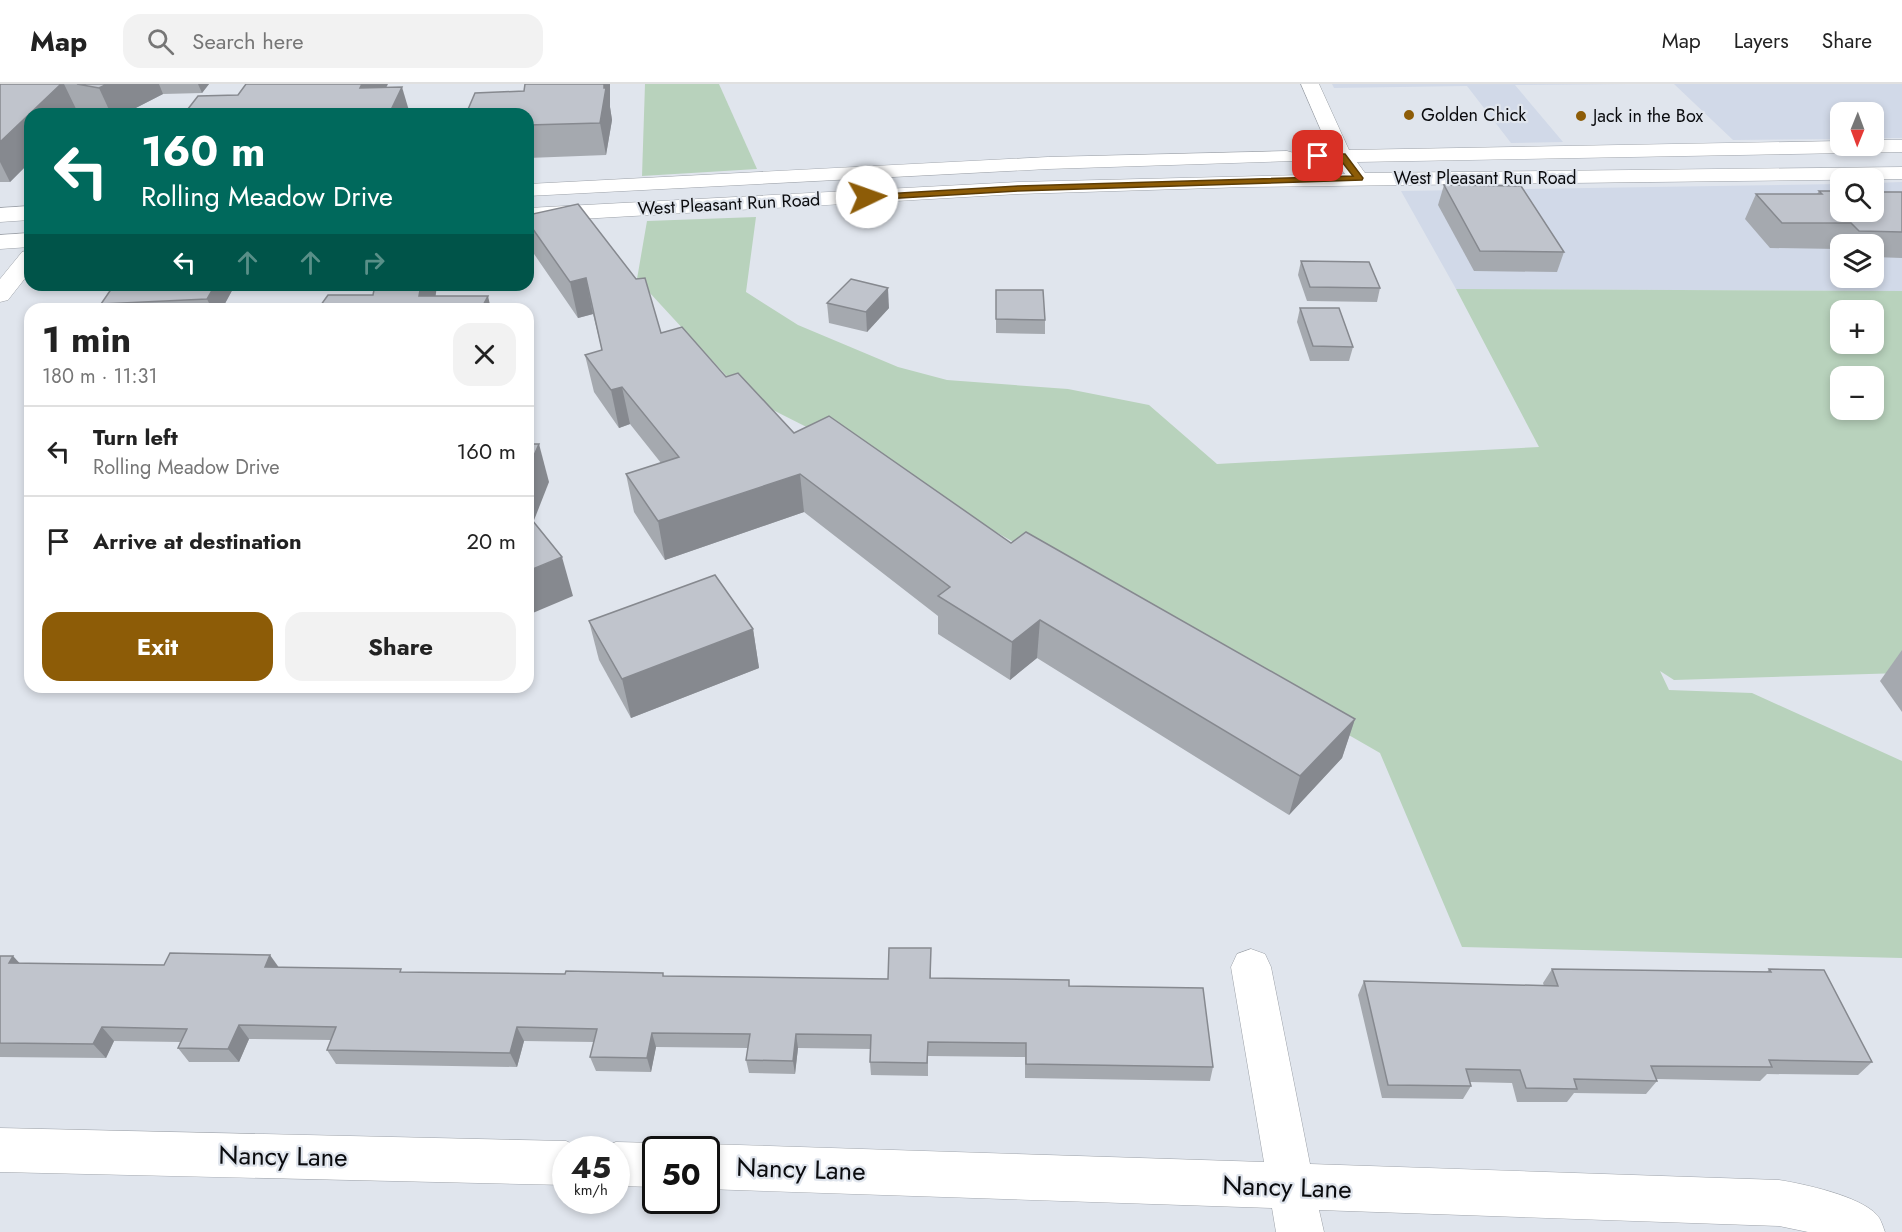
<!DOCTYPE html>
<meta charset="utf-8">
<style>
body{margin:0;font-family:Jost,sans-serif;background:#f2f2f2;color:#222;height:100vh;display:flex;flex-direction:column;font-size:22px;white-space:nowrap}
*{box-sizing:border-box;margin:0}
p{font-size:20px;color:#767676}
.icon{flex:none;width:33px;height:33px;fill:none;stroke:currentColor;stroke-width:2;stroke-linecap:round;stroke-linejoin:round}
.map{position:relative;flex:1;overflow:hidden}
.details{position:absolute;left:24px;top:219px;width:510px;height:390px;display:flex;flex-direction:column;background:#fff;border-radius:18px;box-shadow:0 3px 9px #0003}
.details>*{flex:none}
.banner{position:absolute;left:24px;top:24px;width:510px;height:183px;border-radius:18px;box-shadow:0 3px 9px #0003;background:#00695c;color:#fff;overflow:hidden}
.needle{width:39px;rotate:181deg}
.tools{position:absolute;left:1830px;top:18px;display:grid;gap:12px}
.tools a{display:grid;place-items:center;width:54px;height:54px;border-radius:12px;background:#fff;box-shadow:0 3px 9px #0003;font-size:30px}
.speed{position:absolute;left:552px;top:1052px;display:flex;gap:12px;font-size:30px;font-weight:700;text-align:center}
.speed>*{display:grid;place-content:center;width:78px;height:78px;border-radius:50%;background:#fff;box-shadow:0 3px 9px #0003;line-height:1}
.speed small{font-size:15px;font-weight:400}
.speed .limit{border:3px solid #111;border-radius:9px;background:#fff;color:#111}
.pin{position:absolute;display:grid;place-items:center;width:51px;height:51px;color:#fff;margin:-26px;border-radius:12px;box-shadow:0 3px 9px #0006}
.me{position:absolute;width:66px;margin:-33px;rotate:87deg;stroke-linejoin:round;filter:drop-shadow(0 0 4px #0008)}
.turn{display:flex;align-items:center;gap:21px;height:126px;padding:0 18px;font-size:27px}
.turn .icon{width:78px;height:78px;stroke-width:2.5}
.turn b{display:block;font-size:42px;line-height:51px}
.lanes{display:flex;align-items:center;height:57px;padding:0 18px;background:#0003;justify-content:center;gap:30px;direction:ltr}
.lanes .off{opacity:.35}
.round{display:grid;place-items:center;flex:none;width:63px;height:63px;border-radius:18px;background:#f2f2f2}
.summary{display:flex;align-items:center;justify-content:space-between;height:102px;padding:0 18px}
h1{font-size:36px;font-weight:700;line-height:45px}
.primary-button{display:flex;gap:12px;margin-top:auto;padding:12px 18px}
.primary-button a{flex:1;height:69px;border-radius:18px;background:#8d5c07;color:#fff;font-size:24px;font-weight:700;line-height:69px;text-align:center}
.primary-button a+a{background:#f2f2f2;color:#222}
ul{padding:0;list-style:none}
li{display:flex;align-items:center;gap:18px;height:90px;padding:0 18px;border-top:2px solid #e0e0e0}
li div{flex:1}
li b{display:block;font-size:22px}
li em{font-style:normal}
header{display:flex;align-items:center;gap:36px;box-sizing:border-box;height:84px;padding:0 30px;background:#fff;border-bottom:2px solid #e0e0e0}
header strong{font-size:28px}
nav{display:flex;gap:33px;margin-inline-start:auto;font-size:21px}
.search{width:420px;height:54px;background:#f2f2f2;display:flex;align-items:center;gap:15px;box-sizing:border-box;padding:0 21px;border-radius:18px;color:#767676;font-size:22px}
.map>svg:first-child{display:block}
</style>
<header>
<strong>Map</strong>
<div class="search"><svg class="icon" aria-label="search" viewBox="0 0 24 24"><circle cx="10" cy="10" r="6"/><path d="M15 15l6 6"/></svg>Search here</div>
<nav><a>Map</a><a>Layers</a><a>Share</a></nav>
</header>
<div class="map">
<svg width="1902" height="1148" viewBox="0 0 1902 1148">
<rect width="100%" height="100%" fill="#e0e5ed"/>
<g fill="#d1d9e8" fill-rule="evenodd">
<path d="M1332 0H1627L1515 1 1563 58 1511 59 1467 2 1334 4Z"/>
<path d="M1674 0H1902V54H1874V28H1840V55L1733 56Z"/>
<path d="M1902 98V207L1456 205 1401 107 1840 100V128H1874V99ZM1840 160H1874V194H1840Z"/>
</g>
<g fill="#b8d2bc" fill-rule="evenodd">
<path d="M645 0H719L757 85 642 92Z"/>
<path d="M756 133 746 208 798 241 898 283 947 296 1068 305 1149 321 1217 380 1539 363 1456 205 1902 207V589L1674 596 1660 587 1669 606 1752 609 1902 677V874L1462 863 1380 669 864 372 745 312 637 195 647 137ZM1840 226H1874V260H1840ZM1840 292H1874V326H1840Z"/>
</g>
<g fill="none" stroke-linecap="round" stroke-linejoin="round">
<g stroke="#9ca1a8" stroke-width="1">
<g id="street">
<path d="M1251 865 1265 870 1271 883 1310 1080 1779 1096C1804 1100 1860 1112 1877 1131 1881 1135 1883 1143 1885 1148H1808L1779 1142 1319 1126 1324 1148H1276L1272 1124 706 1105V1065H693L706 1060 1264 1078 1231 883 1237 870Z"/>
<path d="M0 1044 566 1057 583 1065H566V1101L0 1088Z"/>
<path d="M616 1058 656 1059 672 1065H656V1103L616 1102V1065H599Z"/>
</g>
</g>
<g stroke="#9ca1a8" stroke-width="1">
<g id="secondary">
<path d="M1301 0H1319L1349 66 1840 57V62H1874V56H1902V68L1357 78 1365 89 1902 83V95L1246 103 1018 110 528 138V124L1018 98 1345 90 1332 72Z"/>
<path d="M1287 67 1294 69 1297 73 1294 77 1048 85 528 112V100L1048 73Z"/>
<path d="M30 122V136L0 138V124Z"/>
<path d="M30 149V163L0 165V151Z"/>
<path d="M30 166V188L8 216 0 218V195L22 168Z"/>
</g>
</g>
<use href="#street" fill="#fff" fill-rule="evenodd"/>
<use href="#secondary" fill="#fff" fill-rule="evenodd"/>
</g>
<g fill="#a5a9af">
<path d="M0 0H209L202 9 163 10 124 30H30V78L10 98H0Z"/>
<path d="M610 23 612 36 606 71 528 74V30Z"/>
<path d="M1444 101 1564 168 1557 188 1474 187 1438 121Z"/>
<path d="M1819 107 1902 108V174L1874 173V160H1840V168L1838 165 1770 164 1745 135 1756 110H1817Z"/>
<path d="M528 131 661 249 726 293 794 349 1355 635 1342 674 1289 731 1037 574 1010 596 938 550V532L804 428 665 476 634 428 626 390 661 379 630 340 619 344 594 308 585 271 602 266 593 230 578 234 532 167 528 149Z"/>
<path d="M1301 177 1380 204 1377 218 1307 217 1298 191Z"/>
<path d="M114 201H235L222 225H104L101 220Z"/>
<path d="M996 206 1045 236V250L996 249Z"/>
<path d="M827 219 889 224 867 248 829 239Z"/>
<path d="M1300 224 1353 263 1349 277H1310L1297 238Z"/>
<path d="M589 537 753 545 759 584 631 634 599 576Z"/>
<path d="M1902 566V628L1880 597Z"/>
<path d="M0 872 19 879 278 883 403 888 888 895 931 879V894L1069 902 1213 983 1210 997 1025 994V973L928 972V992L871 991 870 978 871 965 798 964 795 990 749 989 746 976 748 964 656 963 651 988 596 987 590 973 594 958 524 957 517 983 336 980 327 966 331 956 249 955 239 978H189L178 964 180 958 114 957 106 974 0 973Z"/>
<path d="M1552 885 1767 888 1769 885 1872 978 1858 991 1767 990 1760 997 1657 995V997L1646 1010 1574 1009 1567 1018H1517L1512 999 1470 998 1471 1002 1463 1015 1382 1014 1358 911 1364 897 1544 902 1543 899Z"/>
</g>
<g fill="#86898f">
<path d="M61 0H64L78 29 30 30V78L10 98 0 78V58Z"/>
<path d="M107 0H159L163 10 124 30H111L99 4Z"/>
<path d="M198 0H209L202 9Z"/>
<path d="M362 0H388L373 30 360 4Z"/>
<path d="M604 0H610V23L612 36 606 71 600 39Z"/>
<path d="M402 3 410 30H389Z"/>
<path d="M586 194 593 230 578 234 570 198Z"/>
<path d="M215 201H235L222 225H212L207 215Z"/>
<path d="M421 201H437L434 225 419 212Z"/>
<path d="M888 204 889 224 867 248 866 228Z"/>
<path d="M488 212 491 225H481Z"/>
<path d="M622 303 630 340 619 344 611 306Z"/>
<path d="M539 360 549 398 529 449 528 446V385Z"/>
<path d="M800 390 804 428 665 476 658 437Z"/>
<path d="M562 473 573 512 528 531V487Z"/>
<path d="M1040 536 1037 574 1010 596 1012 558Z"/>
<path d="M753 545 759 584 631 634 622 595Z"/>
<path d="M1355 635 1342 674 1289 731 1300 692Z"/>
<path d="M270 871 280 885 265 883Z"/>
<path d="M13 872 26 886 9 879Z"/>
<path d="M239 941 249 955 239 978 228 965Z"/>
<path d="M102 943 114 957 106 974 93 960Z"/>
<path d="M517 943 524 957 517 983 510 969Z"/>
<path d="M652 949 656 963 651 988 647 974Z"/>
<path d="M796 950 798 964 795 990 793 977Z"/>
</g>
<g fill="#c0c4cc" stroke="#86898f" stroke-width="1.5">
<path d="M0 0H61L0 58Z"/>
<path d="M77 0H107L99 4Z"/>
<path d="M246 0H362L360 4 402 3 389 30H184L198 12 238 11Z"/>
<path d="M525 0H604V4H606L600 39 528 41V30H466L475 9 524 7Z"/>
<path d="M1444 101 1521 102 1564 168 1480 167Z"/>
<path d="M1819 107H1840V128H1874V108H1902V148L1859 147 1851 139H1782L1756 110H1822Z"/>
<path d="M578 120 636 195 645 194 661 249 682 243 726 293 738 289 794 349 829 332 1011 459 1026 448 1355 635 1300 692 1040 536 1012 558 938 512 950 503 800 390 658 437 626 390 679 373 622 303 611 306 585 271 602 266 586 194 570 198 528 138V131Z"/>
<path d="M1301 177 1369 178 1380 204 1310 203Z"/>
<path d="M851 195 888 204 866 228 827 219Z"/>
<path d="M114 201H215L207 215 101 220Z"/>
<path d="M375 201H421L419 212H488L481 225H318L328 211H373Z"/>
<path d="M996 206H1043L1045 236 996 235Z"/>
<path d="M1300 224H1339L1353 263 1313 262Z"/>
<path d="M528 360H539L528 385Z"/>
<path d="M528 431 562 473 528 487Z"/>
<path d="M715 491 753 545 622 595 589 537Z"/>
<path d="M889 864H931L930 894 1069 896V902L1203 904 1213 983 1026 980V959L928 958 927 979 870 978 871 951 796 950 793 977 746 976 750 950 652 949 647 974 590 973 597 945 517 943 510 969 327 966 336 943 239 941 228 965 178 964 187 945 102 943 93 960 0 959V872H13L9 879 164 881 170 869 270 871 265 883 401 885 400 888 565 890 566 887 663 889V892L888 895Z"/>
<path d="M1552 885 1771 888 1769 885 1824 886 1872 978 1769 976 1772 983 1651 982 1657 997 1574 995 1577 1005 1526 1004 1520 986 1466 985 1471 1002 1388 1001 1364 897 1558 902Z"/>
</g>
<path fill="#8d5c07" stroke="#5c3c05" stroke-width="1.5" d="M1345 70 1363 94 1362 96 1018 107 867 116 863 113 867 111 1018 102 1353 92 1339 74 1318 75 1314 72 1318 70Z"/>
<g fill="#8d5c07" stroke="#e0e5ed" stroke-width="2">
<circle cx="1409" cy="31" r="6"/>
<circle cx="1581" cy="32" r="6"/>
</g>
<g text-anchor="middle" stroke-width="4.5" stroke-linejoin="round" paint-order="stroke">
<g font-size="18" fill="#0a0b0e" stroke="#e0e5ed" text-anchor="start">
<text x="1421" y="37">Golden Chick</text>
<text x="1593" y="38">Jack in the Box</text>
</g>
<g font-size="18" fill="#0a0b0e" stroke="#e0e5ed">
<text x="1485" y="100">West Pleasant Run Road</text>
<text transform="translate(729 120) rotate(-3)" y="6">West Pleasant Run Road</text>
</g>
<g font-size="26" fill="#0a0b0e" stroke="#e0e5ed">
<text transform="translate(283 1072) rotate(1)" y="9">Nancy Lane</text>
<text transform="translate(801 1085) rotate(2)" y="9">Nancy Lane</text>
<text transform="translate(1287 1103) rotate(2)" y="9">Nancy Lane</text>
</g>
</g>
</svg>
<div class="tools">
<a><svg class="needle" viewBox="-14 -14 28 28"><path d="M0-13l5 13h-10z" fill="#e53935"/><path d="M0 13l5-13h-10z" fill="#767676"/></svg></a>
<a><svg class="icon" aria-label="search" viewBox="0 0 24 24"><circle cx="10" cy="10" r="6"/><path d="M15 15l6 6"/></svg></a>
<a><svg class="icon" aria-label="layers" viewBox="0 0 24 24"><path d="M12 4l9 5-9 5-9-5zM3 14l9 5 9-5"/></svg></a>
<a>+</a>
<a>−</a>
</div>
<div class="speed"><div>45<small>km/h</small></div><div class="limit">50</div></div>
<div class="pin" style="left:1318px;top:72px;background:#d93025"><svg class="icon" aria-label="arrive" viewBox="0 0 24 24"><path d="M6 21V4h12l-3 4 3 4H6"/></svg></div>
<svg class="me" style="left:867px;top:113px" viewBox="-20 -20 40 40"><circle r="19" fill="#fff"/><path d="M0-13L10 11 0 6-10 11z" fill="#8d5c07"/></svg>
<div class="banner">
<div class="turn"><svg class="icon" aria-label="left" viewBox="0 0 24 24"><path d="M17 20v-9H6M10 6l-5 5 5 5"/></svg><div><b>160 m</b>Rolling Meadow Drive</div></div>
<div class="lanes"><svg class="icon" aria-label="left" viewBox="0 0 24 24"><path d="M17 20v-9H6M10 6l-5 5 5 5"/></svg><svg class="icon off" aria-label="ahead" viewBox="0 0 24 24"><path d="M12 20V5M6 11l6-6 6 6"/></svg><svg class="icon off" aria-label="ahead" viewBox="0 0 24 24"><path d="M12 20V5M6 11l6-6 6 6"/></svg><svg class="icon off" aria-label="right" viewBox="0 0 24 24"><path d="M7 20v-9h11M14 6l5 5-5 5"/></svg></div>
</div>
<section class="details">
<div class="summary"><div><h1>1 min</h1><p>180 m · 11:31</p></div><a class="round"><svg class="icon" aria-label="close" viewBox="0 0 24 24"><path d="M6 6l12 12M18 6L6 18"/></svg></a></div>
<ul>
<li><svg class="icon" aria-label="left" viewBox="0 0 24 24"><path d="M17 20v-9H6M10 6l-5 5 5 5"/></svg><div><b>Turn left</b><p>Rolling Meadow Drive</p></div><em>160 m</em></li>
<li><svg class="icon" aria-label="arrive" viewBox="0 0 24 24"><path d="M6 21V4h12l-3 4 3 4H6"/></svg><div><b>Arrive at destination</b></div><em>20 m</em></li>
</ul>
<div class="primary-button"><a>Exit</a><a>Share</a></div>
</section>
</div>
